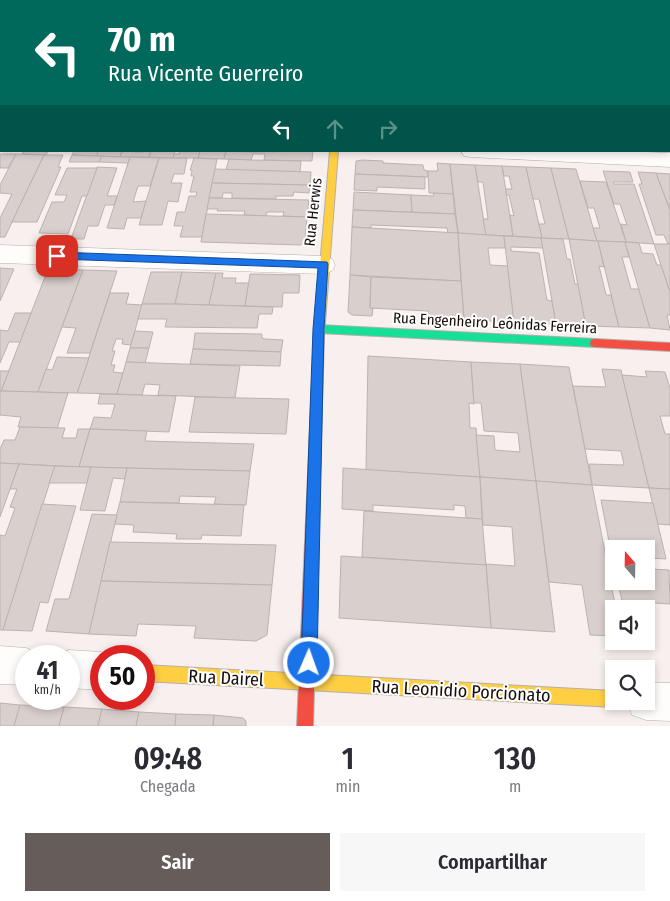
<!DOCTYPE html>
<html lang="pt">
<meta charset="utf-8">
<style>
body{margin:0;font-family:"Fira Sans Condensed",sans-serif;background:#f7f7f7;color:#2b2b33;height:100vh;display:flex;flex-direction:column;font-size:19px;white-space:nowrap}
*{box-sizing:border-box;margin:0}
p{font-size:16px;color:#7c7c81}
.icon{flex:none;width:28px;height:28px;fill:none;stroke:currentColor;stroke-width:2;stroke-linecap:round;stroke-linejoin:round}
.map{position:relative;height:726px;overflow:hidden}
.side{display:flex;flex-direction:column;background:#fff;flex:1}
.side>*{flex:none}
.guide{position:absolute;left:0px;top:0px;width:670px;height:152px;box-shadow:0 2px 8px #0003;background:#00695c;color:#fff;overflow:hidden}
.needle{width:32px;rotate:340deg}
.fabs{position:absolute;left:605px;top:540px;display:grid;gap:10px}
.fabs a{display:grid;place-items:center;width:50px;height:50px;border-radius:0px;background:#fff;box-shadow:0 2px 8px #0003;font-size:25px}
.speed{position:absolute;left:15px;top:645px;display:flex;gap:10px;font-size:25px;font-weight:700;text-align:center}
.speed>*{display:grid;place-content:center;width:65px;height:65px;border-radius:50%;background:#fff;box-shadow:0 2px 8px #0003;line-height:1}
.speed small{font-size:12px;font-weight:400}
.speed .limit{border:8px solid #d22;background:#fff;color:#111}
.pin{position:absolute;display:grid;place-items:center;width:42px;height:42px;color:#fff;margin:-21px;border-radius:10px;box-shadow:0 2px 8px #0006}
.me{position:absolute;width:55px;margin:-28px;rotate:2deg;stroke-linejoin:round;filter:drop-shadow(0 0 4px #0008)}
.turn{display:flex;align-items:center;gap:18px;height:105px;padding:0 25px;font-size:22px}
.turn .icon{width:65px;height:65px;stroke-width:2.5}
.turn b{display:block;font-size:35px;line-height:42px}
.lanes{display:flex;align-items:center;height:48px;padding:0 25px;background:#0003;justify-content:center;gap:25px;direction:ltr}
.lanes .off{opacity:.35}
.eta{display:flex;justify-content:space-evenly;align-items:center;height:85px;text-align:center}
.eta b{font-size:30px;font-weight:600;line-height:35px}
.action{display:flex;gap:10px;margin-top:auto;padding:10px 25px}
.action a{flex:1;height:58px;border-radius:0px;background:#665c5a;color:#fff;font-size:20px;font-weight:600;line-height:58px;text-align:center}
.action a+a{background:#f7f7f7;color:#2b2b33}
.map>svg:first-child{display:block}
</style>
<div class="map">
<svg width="670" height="726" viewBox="0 0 670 726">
<rect width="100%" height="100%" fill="#f8f0ee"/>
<g fill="#d9cfcd" stroke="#bcb2b1" fill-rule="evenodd">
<path d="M109 0H163L109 1Z"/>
<path d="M184 0H245L184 1Z"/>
<path d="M246 0H329V1Z"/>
<path d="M24 151H48L46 155 22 154Z"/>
<path d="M74 151H98L97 156 72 155Z"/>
<path d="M98 151H122L120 157 97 156Z"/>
<path d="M122 151 139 152 151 151 149 157H120Z"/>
<path d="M151 151H175L173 158 149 157Z"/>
<path d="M180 151H200L198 158H173L174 154H179Z"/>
<path d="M200 151H226L224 159 198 158Z"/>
<path d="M226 151 252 152 313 151 312 161 264 160 265 154H253L251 160 224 159Z"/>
<path d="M0 154H16L8 168H0Z"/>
<path d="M16 154 44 155 5 237H0V218L12 194 0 193V185Z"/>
<path d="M44 155H63L58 167H61L37 222H12Z"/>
<path d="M72 155 97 156H102L99 162H69Z"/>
<path d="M102 156 120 157H130L128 163 99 162Z"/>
<path d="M130 157 159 158 150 186H138L133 202 146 201 141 218H127L124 229 107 228Z"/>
<path d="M159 158H187L184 174H174L171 183H182L178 202 168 201 162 225H139Z"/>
<path d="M194 158 217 159 202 237H180L183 226H174L177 212H185L189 196H196L197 192H190L194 176H191L192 170H190Z"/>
<path d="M229 159 251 160 301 161 300 172 226 170Z"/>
<path d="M362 160 383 161V163L423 165 424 170 428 171V177L355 174 356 161Z"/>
<path d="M437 163 450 164 453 194 429 193 428 171H438Z"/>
<path d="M450 164 475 165 486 235 458 233Z"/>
<path d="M475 165 502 166 513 236 486 235 483 219H488L483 182H478Z"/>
<path d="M502 166 526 167 542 238 513 236 510 215 514 216 509 195H506V189H512L509 176H504Z"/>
<path d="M97 167 117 168 107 196H117L114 205H105L98 226H88L84 239H71Z"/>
<path d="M526 167 551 168 569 239 542 238 539 224H545L539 199H533Z"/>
<path d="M67 168H97L87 196H82L68 234 39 233 52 202H64L67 195H55Z"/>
<path d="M551 168 576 169 597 241 569 239Z"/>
<path d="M215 169 311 172 310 185 212 183Z"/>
<path d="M603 171 630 172 633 182H613L614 184H634L654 244 626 242 621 224 627 225 620 204H614Z"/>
<path d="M638 172 656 173 670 210V244H668L664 235H656L639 184H642Z"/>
<path d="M656 173 670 174V210Z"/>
<path d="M355 174 425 177V189L377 187V191L354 190Z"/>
<path d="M580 181 606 182 626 242 597 241 593 228H600L594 208H588Z"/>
<path d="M212 183 310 185 309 193 294 192 293 196H276V199L232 198V193H223L222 198H209Z"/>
<path d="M354 192 411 195 412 212 353 210Z"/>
<path d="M433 193 453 194 455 214 412 212 411 195 434 196Z"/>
<path d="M209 198 309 200 307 217 283 216 284 212H267L266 216 244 215 245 211H217L218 209H207Z"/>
<path d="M353 210 455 214 458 233H448L447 228 371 225V228L352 227Z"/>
<path d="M206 214 307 217 305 242 300 245 201 242Z"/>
<path d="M352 227 458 233 461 281 350 275Z"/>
<path d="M458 233 504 236 505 248H488L490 265 508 266 514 322 464 320Z"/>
<path d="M504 236 541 238 543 248 511 247V251L539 253 547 300 552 301 556 324 514 322Z"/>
<path d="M541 238 563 239 567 259H570L575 284H578L586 326 556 324Z"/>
<path d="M569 239 598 241 604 267 599 266 606 295H611L619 327 586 326Z"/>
<path d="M598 241 625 242 629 257H622L631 289H639L650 328 619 327Z"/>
<path d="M625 242 639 243 642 253 653 254 657 265H661L670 292V315H667L670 330 650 328Z"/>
<path d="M654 244H670V292Z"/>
<path d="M0 268 14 269 0 301Z"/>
<path d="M48 269 83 270 38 392 1 391Z"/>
<path d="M83 270 117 271 90 353H67L76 328 62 327Z"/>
<path d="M151 272H182L175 304H142Z"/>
<path d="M182 272 216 273 209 305 175 304Z"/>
<path d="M216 273H223L222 278H236L235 283H249L245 306 209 305Z"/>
<path d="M250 274 300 275 299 293H283L282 307 245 306Z"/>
<path d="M350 275 371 277 370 308H373L372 316 352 315 348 312Z"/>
<path d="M371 277 461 281 464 319 428 316V311L370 308Z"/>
<path d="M110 293H129L126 304 142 305 131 345 122 344 123 339H116L112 351H115L111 365H115L113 372 123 373 117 394 77 393Z"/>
<path d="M142 304H175L273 307 272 314H259L257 328 165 327 167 319H138Z"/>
<path d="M15 313H31L20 342H9L0 363V330L8 331Z"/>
<path d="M135 331 153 332 149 348H130Z"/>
<path d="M195 333 262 334V338L265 339 283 340 281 352 193 349Z"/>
<path d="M130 348H149L145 363 126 362Z"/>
<path d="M193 349 281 352 280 366 190 364Z"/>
<path d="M368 356 471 362 474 404 469 403 470 428H476L480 477 366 470Z"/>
<path d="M57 357 89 358 77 393 38 392 46 369 52 370Z"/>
<path d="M126 362 240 366 235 398 158 395 160 385 145 384 142 395 117 394Z"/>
<path d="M471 362 520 364 536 481 480 477 476 435 494 436 495 450 520 452 518 433 484 431 481 403H474Z"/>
<path d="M520 364 569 367 592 485 536 481Z"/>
<path d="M602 369 621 370 649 488 592 485 589 464 624 465 621 451 585 449 573 386 606 387Z"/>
<path d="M0 371H9L1 391H0Z"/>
<path d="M645 371 665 372 670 388V416H660L665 434H670V489L649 488 622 375 647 377Z"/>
<path d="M0 391 38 392 68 393 57 429 18 427 21 417 0 415Z"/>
<path d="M100 394 176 396 169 432 90 429 94 417 111 418 115 404H98Z"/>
<path d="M195 397 289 399 286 434 189 432Z"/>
<path d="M20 427 65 428 62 438H76L78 429H90L79 467 0 463V449L4 440H15Z"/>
<path d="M90 429 147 431 145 441 254 444 250 471 79 467Z"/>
<path d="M0 463 19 464 0 517Z"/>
<path d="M19 464 55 466 3 630H0V535L5 536 15 508 10 507 17 489H10Z"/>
<path d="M55 466 91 467 87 483H49Z"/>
<path d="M91 467 127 468 125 479 113 478 105 511 80 510Z"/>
<path d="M127 468 250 471 246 505 214 504 216 497 180 496 179 503 120 502Z"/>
<path d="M343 468 480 477 482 519 466 518 465 506 454 505V510L373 505V511L342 509Z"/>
<path d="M480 477 536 481 555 632 491 628 486 564 515 566 512 527 483 525Z"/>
<path d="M536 481 592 485 616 609H614V636L590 635 582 585 549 582Z"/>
<path d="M649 488 670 489V525L657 524Z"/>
<path d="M601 500 653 503 666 559 649 558 651 569 669 570 670 604 622 601 618 583 611 582 607 561 613 562ZM614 549H646V581H614Z"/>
<path d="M120 502 244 505 241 536 202 535 201 539H176L177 534 133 532 134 525 114 524Z"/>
<path d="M42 504 76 506 48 603 40 602 32 631 3 630Z"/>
<path d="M364 511 482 519 486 565 362 557Z"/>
<path d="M92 514 117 515 89 634 46 631 55 599H69Z"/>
<path d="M110 542 276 545 272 585 101 581Z"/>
<path d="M341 556 486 565 491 628 339 618Z"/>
<path d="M101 581 272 585 267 635 256 641 194 638 196 626 138 624 136 636 89 634Z"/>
<path d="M0 703 20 705 14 726H0Z"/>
<path d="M20 705 64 707 59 726H14Z"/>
<path d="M64 707 102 709 98 726H59Z"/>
<path d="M102 709 139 712 136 726H98Z"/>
<path d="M139 712 176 714 175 726H136Z"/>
<path d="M176 714 214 715 213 726H175Z"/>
<path d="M214 715 243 718 246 721V726H213Z"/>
</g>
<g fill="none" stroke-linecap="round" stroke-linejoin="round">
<g stroke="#b7aead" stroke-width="1">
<g id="lane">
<rect x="170" y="0" width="10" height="1"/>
<path d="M543 0H554L555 1H544Z"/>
<rect x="0" y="37" width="1" height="6"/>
<path d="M669 111 670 112V122L669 121Z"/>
</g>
</g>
<g stroke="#b7aead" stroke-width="1">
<g id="street">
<rect x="77" y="0" width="16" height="1"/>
<rect x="0" y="86" width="1" height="12"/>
<path d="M461 151H622L670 153V167L471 157 464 156Z"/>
<path d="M0 245 323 256 332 259 335 265 332 271 323 274 0 263Z"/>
<path d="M0 646 26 648 39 654 40 656H26V685L0 684Z"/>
<path d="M69 650 101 652 110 656H101V690L69 688V656H56Z"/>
<path d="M646 682 670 683V721L646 720 632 715 627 701H646Z"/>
</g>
</g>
<g stroke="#b7aead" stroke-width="2">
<g id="fast">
<rect x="343" y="0" width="6" height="1"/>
<path d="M319 325 595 339 599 340 600 343 599 346 595 347 319 333 314 329Z"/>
</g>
</g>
<g stroke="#b7aead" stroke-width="2">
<g id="slow">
<path d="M330 151H338L324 336 319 340 314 336Z"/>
<path d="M144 665 614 691V701H621L620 705 614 707 144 681Z"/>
</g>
</g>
<g stroke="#b7aead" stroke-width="2">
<g id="jam">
<path d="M319 332 324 336 313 726H297L314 336Z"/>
<path d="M595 339 670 343V351L595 347 591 346 590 343 591 340Z"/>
</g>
</g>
<use href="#lane" fill="#fefdfc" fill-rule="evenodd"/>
<use href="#street" fill="#fefdfc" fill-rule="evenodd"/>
<use href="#fast" fill="#16e098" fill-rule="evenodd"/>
<use href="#slow" fill="#ffcf43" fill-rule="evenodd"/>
<use href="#jam" fill="#f24e42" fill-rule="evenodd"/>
</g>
<path fill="#1a73e8" stroke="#114b97" d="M57 252 327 262 328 264 324 329 317 663 314 668 309 670 304 668 301 663 313 329 318 268 57 259 52 256Z"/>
<g text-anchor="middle" stroke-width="4" stroke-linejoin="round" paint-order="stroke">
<g font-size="15" fill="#170d0b" stroke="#fefefe">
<text transform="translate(313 212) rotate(-84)" y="5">Rua Herwis</text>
<text transform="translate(495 323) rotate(3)" y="5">Rua Engenheiro Leônidas Ferreira</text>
</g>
<g font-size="18" fill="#170d0b" stroke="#fefefe">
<text transform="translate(226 678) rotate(3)" y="6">Rua Dairel</text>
<text transform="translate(461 691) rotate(3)" y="6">Rua Leonidio Porcionato</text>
</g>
</g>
</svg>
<div class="fabs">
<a><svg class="needle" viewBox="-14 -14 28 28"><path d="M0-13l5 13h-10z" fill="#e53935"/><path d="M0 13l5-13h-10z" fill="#7c7c81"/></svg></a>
<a><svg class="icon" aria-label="sound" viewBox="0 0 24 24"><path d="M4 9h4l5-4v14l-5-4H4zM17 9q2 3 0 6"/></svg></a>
<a><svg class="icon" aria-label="search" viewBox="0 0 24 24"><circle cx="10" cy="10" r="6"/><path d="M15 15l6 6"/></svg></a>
</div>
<div class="speed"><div>41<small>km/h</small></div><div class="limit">50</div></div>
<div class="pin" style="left:57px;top:256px;background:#d93025"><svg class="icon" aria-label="arrive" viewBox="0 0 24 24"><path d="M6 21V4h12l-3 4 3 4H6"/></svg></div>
<svg class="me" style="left:309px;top:663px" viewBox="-20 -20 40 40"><circle r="17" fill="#1a73e8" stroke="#fff" stroke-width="3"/><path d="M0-11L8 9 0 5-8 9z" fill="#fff"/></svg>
<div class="guide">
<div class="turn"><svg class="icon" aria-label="left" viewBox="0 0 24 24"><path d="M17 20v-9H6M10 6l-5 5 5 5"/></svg><div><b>70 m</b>Rua Vicente Guerreiro</div></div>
<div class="lanes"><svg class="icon" aria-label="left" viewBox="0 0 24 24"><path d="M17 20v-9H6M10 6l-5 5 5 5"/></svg><svg class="icon off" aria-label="ahead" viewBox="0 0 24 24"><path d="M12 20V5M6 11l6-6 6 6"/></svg><svg class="icon off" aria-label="right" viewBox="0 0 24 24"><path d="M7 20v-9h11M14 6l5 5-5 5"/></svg></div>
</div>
</div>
<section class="side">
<div class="eta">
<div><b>09:48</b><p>Chegada</p></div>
<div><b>1</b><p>min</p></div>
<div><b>130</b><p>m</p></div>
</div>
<div class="action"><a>Sair</a><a>Compartilhar</a></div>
</section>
